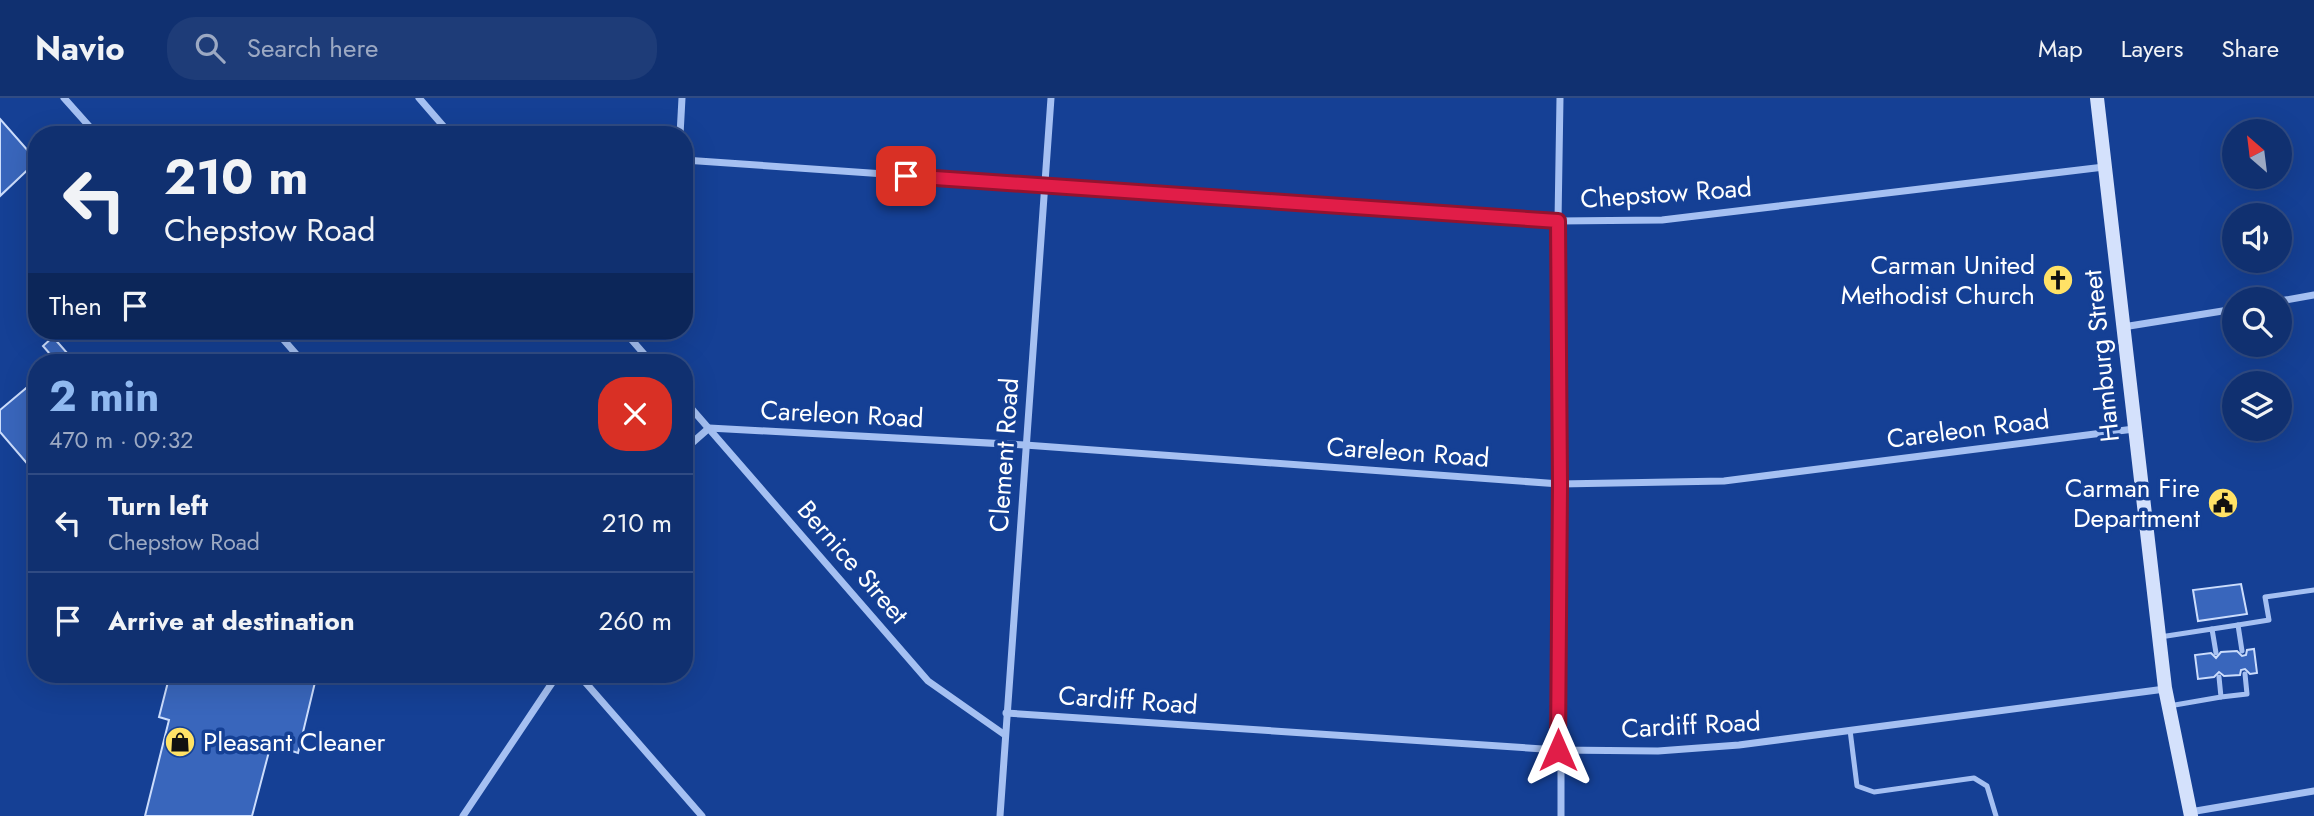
<!DOCTYPE html>
<meta charset="utf-8">
<style>
body{margin:0;font-family:Jost,sans-serif;background:#1e3c78;color:#f1f3f6;height:100vh;display:flex;flex-direction:column;font-size:26px;white-space:nowrap}
*{box-sizing:border-box;margin:0}
p{font-size:23px;color:#9ca9c3}
.icon{flex:none;width:38px;height:38px;fill:none;stroke:currentColor;stroke-width:2;stroke-linecap:round;stroke-linejoin:round}
.map{position:relative;flex:1;overflow:hidden}
.side{position:absolute;left:28px;top:256px;width:665px;height:329px;display:flex;flex-direction:column;background:#103070;border-radius:28px;box-shadow:0 7px 28px #0002,0 0 0 2px #304b83}
.side>*{flex:none}
.top-card{position:absolute;left:28px;top:28px;width:665px;height:214px;border-radius:28px;box-shadow:0 7px 28px #0002,0 0 0 2px #304b83;background:#103070;color:#f1f3f6;overflow:hidden}
.needle{width:46px;rotate:332deg}
.fabs{position:absolute;left:2222px;top:21px;display:grid;gap:14px}
.fabs a{display:grid;place-items:center;width:70px;height:70px;border-radius:50%;background:#103070;box-shadow:0 7px 28px #0002,0 0 0 2px #304b83;font-size:35px}
.pin{position:absolute;display:grid;place-items:center;width:60px;height:60px;color:#fff;margin:-30px;border-radius:14px;box-shadow:0 4px 10px #0006}
.me{position:absolute;width:77px;margin:-38px;rotate:0deg;stroke-linejoin:round;filter:drop-shadow(0 0 5px #0008)}
.turn{display:flex;align-items:center;gap:24px;height:147px;padding:0 21px;font-size:32px}
.turn .icon{width:91px;height:91px;stroke-width:2.5}
.turn b{display:block;font-size:49px;line-height:60px}
.then{display:flex;align-items:center;height:66px;padding:0 21px;background:#0003;gap:14px;font-size:26px}
.round{display:grid;place-items:center;flex:none;width:74px;height:74px;border-radius:28px;background:#1e3c78}
.summary{display:flex;align-items:center;justify-content:space-between;height:119px;padding:0 21px}
h1{font-size:42px;font-weight:700;line-height:52px;color:#90b9f0}
ul{padding:0;list-style:none}
li{display:flex;align-items:center;gap:21px;height:98px;padding:0 21px;border-top:2px solid #304b83}
li div{flex:1}
li b{display:block;font-size:26px}
li em{font-style:normal}
header{display:flex;align-items:center;gap:42px;box-sizing:border-box;height:98px;padding:0 35px;background:#103070;border-bottom:2px solid #304b83}
header strong{font-size:33px}
nav{display:flex;gap:38px;margin-inline-start:auto;font-size:24px}
.search{width:490px;height:63px;background:#1e3c78;display:flex;align-items:center;gap:18px;box-sizing:border-box;padding:0 24px;border-radius:28px;color:#9ca9c3;font-size:26px}
.map>svg:first-child{display:block}
</style>
<header>
<strong>Navio</strong>
<div class="search"><svg class="icon" aria-label="search" viewBox="0 0 24 24"><circle cx="10" cy="10" r="6"/><path d="M15 15l6 6"/></svg>Search here</div>
<nav><a>Map</a><a>Layers</a><a>Share</a></nav>
</header>
<div class="map">
<svg width="2314" height="718" viewBox="0 0 2314 718">
<rect width="100%" height="100%" fill="#154095"/>
<g fill="#3966bc" stroke="#ccddfc" stroke-width="2">
<path d="M0 21 37 63 0 98Z"/>
<path d="M53 239 75 264H57L43 248Z"/>
<path d="M37 281V377L0 334V312Z"/>
<path d="M2241 486 2247 516 2198 523 2193 492Z"/>
<path d="M2254 551 2257 575 2250 576 2245 571 2241 572 2240 577 2224 578 2219 574 2214 579 2198 581 2195 557 2211 555 2216 560 2221 554 2237 553 2242 558 2246 557 2247 552Z"/>
<path d="M170 576H317L298 655 271 646 252 718H145L169 622 159 619Z"/>
</g>
<g fill="none" stroke-linecap="round" stroke-linejoin="round">
<g stroke="#a5c0f2" stroke-width="5">
<path d="M2238 527 2269 522 2265 499 2314 492"/>
<path d="M2212 531 2238 527 2242 553"/>
<path d="M2160 539 2212 531 2216 555"/>
<path d="M2221 599 2247 596 2245 576"/>
<path d="M2169 608 2221 599 2219 579"/>
<path d="M1850 632 1857 688 1874 694 1974 680 1987 688 1996 718"/>
</g>
<g stroke="#a5c0f2" stroke-width="7">
<path d="M64 0 97 37"/>
<path d="M419 0 451 37"/>
<path d="M1560 0 1558 123 1560 386 1558 652 1561 668V718"/>
<path d="M680 37 682 0"/>
<path d="M684 62 1558 123 1662 122 2104 69"/>
<path d="M2280 203 2314 197"/>
<path d="M2123 229 2235 211"/>
<path d="M276 233 303 264"/>
<path d="M624 233 651 264"/>
<path d="M684 302 928 583 1005 637"/>
<path d="M684 352 709 330 1025 347 1560 386 1724 383 2134 331"/>
<path d="M578 576 702 718"/>
<path d="M1006 615 1558 652 1658 653 1739 647 2165 591"/>
<path d="M2190 714 2314 693"/>
<path d="M463 718 558 576"/>
<path d="M1000 718 1051 0"/>
</g>
<path stroke="#d4e1fc" stroke-width="14" d="M2097 0 2165 590 2191 718"/>
</g>
<g fill="none" stroke-linecap="round" stroke-linejoin="round">
<g stroke="#92132f" stroke-width="18">
<path id="route" d="M906 78 1558 123 1560 386 1558 652"/>
</g>
<use href="#route" stroke="#e11d48" stroke-width="12"/>
</g>
<defs>
<g id="church-disc" transform="scale(1.575)"><circle r="9.5" fill="#ffe266" stroke="#154095"/><path d="M-1.2-6h2.4v3.5h3.3v2.4h-3.3V6h-2.4V-.1h-3.3v-2.4h3.3Z" fill="#111"/></g>
<g id="civic-disc" transform="scale(1.575)"><circle r="9.5" fill="#ffe266" stroke="#154095"/><path d="M-.6-6.5H3V-4.5H.6V-3L4-1V1h2V6H-6V1h2V-1L-.6-3ZM-1.2 2.5V6h2.4V2.5Z" fill="#111"/></g>
<g id="shop-disc" transform="scale(1.575)"><circle r="9.5" fill="#ffe266" stroke="#154095"/><path d="M-5-2.5h2.3a2.7 3.5 0 0 1 5.4 0H5L5.5 6h-11ZM-1.5-2.5h3a1.5 2.3 0 0 0-3 0Z" fill="#111"/></g>
</defs>
<g fill-rule="evenodd">
<use href="#church-disc" x="2058" y="182"/>
<use href="#civic-disc" x="2223" y="405"/>
<use href="#shop-disc" x="180" y="644"/>
</g>
<g text-anchor="middle" stroke-width="7" stroke-linejoin="round" paint-order="stroke">
<g font-size="26" fill="#fff" stroke="#154095">
<text transform="translate(1666 95) rotate(-4)" y="9">Chepstow Road</text>
<text transform="translate(2101 258) rotate(-96)" y="9">Hamburg Street</text>
<text transform="translate(842 316) rotate(3)" y="9">Careleon Road</text>
<text transform="translate(1968 331) rotate(-7)" y="9">Careleon Road</text>
<text transform="translate(1408 354) rotate(4)" y="9">Careleon Road</text>
<text transform="translate(1004 357) rotate(-86)" y="9">Clement Road</text>
<text transform="translate(853 464) rotate(49)" y="9">Bernice Street</text>
<text transform="translate(1128 602) rotate(4)" y="9">Cardiff Road</text>
<text transform="translate(1691 627) rotate(-3)" y="9">Cardiff Road</text>
</g>
<g font-size="26" fill="#fff" stroke="#154095" text-anchor="end">
<text x="2035" y="176">Carman United<tspan x="2035" dy="30">Methodist Church</tspan></text>
<text x="2200" y="399">Carman Fire<tspan x="2200" dy="30">Department</tspan></text>
<text x="203" y="653" text-anchor="start">Pleasant Cleaner</text>
</g>
</g>
</svg>
<div class="fabs">
<a><svg class="needle" viewBox="-14 -14 28 28"><path d="M0-13l5 13h-10z" fill="#e53935"/><path d="M0 13l5-13h-10z" fill="#9ca9c3"/></svg></a>
<a><svg class="icon" aria-label="sound" viewBox="0 0 24 24"><path d="M4 9h4l5-4v14l-5-4H4zM17 9q2 3 0 6"/></svg></a>
<a><svg class="icon" aria-label="search" viewBox="0 0 24 24"><circle cx="10" cy="10" r="6"/><path d="M15 15l6 6"/></svg></a>
<a><svg class="icon" aria-label="layers" viewBox="0 0 24 24"><path d="M12 4l9 5-9 5-9-5zM3 14l9 5 9-5"/></svg></a>
</div>
<div class="pin" style="left:906px;top:78px;background:#d93025"><svg class="icon" aria-label="arrive" viewBox="0 0 24 24"><path d="M6 21V4h12l-3 4 3 4H6"/></svg></div>
<svg class="me" style="left:1558px;top:652px" viewBox="-20 -20 40 40"><path d="M0-17L14 15 0 8-14 15z" fill="#e11d48" stroke="#fff" stroke-width="4"/></svg>
<div class="top-card">
<div class="turn"><svg class="icon" aria-label="left" viewBox="0 0 24 24"><path d="M17 20v-9H6M10 6l-5 5 5 5"/></svg><div><b>210 m</b>Chepstow Road</div></div>
<div class="then">Then<svg class="icon" aria-label="arrive" viewBox="0 0 24 24"><path d="M6 21V4h12l-3 4 3 4H6"/></svg></div>
</div>
<section class="side">
<div class="summary"><div><h1>2 min</h1><p>470 m · 09:32</p></div><a class="round" style="background:#d93025;color:#fff"><svg class="icon" aria-label="close" viewBox="0 0 24 24"><path d="M6 6l12 12M18 6L6 18"/></svg></a></div>
<ul>
<li><svg class="icon" aria-label="left" viewBox="0 0 24 24"><path d="M17 20v-9H6M10 6l-5 5 5 5"/></svg><div><b>Turn left</b><p>Chepstow Road</p></div><em>210 m</em></li>
<li><svg class="icon" aria-label="arrive" viewBox="0 0 24 24"><path d="M6 21V4h12l-3 4 3 4H6"/></svg><div><b>Arrive at destination</b></div><em>260 m</em></li>
</ul>
</section>
</div>
